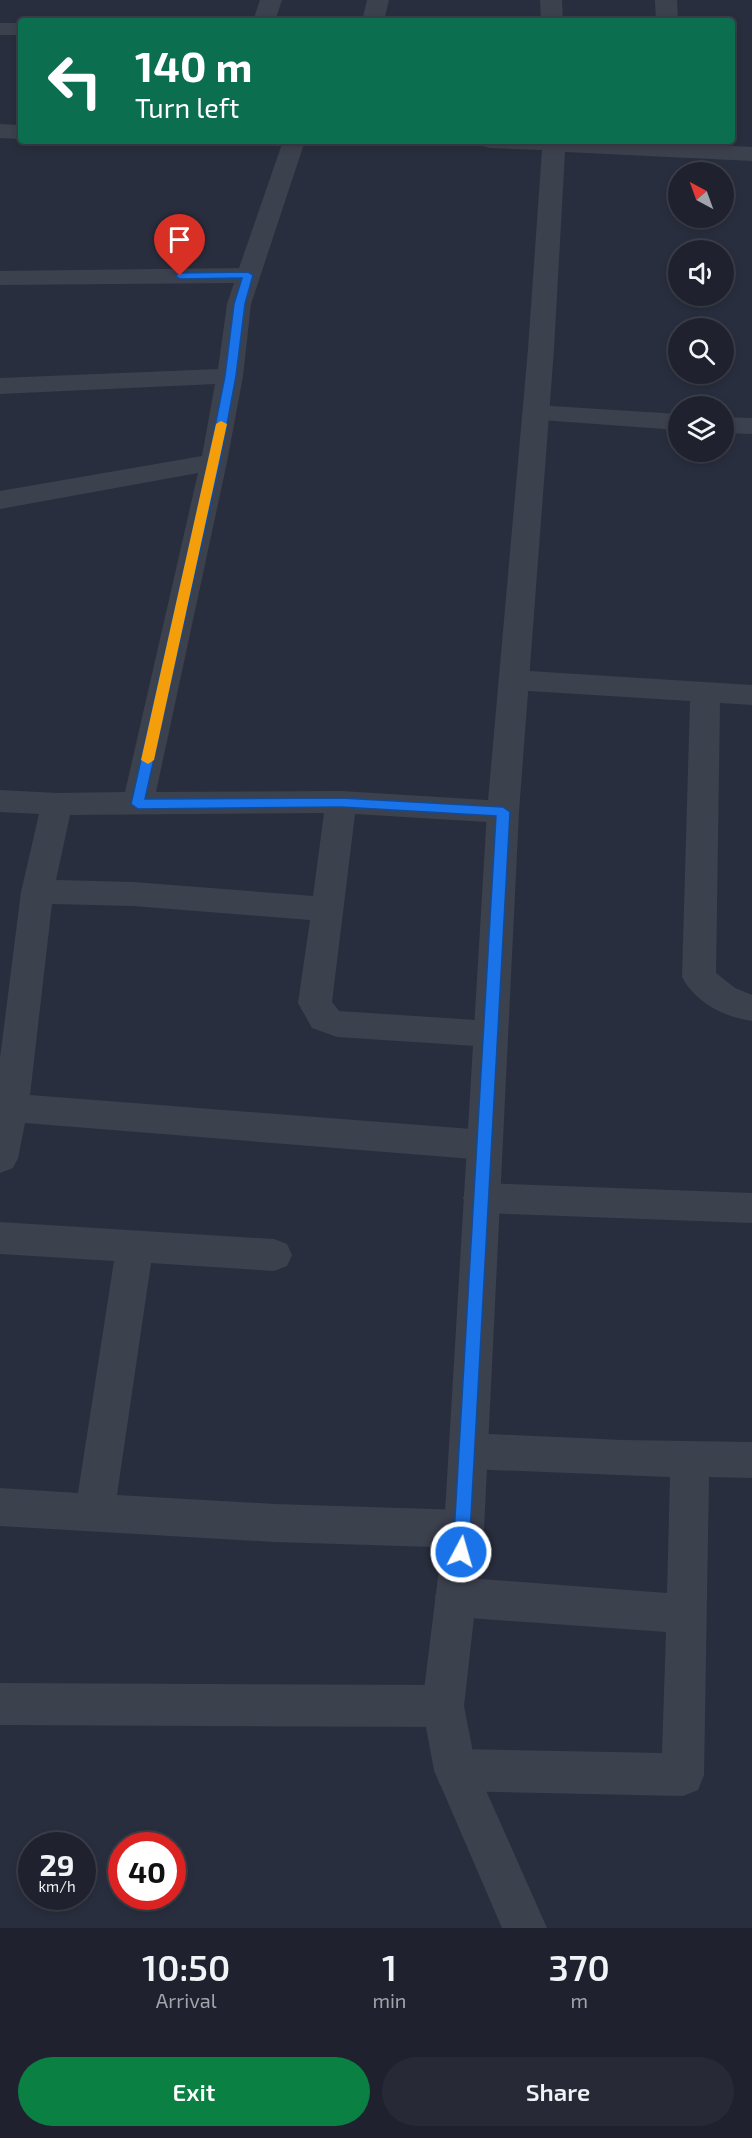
<!DOCTYPE html>
<style>
body{margin:0;font-family:"Exo 2",sans-serif;background:#272a36;color:#f1f3f6;height:100vh;display:flex;flex-direction:column;font-size:22px;white-space:nowrap}
*{box-sizing:border-box;margin:0}
p{font-size:20px;color:#a1a4aa}
.icon{flex:none;width:33px;height:33px;fill:none;stroke:currentColor;stroke-width:2;stroke-linecap:round;stroke-linejoin:round}
.map{position:relative;height:1928px;overflow:hidden}
.drawer{display:flex;flex-direction:column;background:#1f222e;flex:1}
.drawer>*{flex:none}
.hud{position:absolute;left:18px;top:18px;width:717px;height:126px;border-radius:6px;box-shadow:0 3px 9px #0003,0 0 0 2px #3c3f4a;background:#0b6e4f;color:#fff;overflow:hidden}
.needle{width:39px;rotate:319deg}
.buttons{position:absolute;left:668px;top:162px;display:grid;gap:12px}
.buttons a{display:grid;place-items:center;width:66px;height:66px;border-radius:50%;background:#1f222e;box-shadow:0 3px 9px #0003,0 0 0 2px #3c3f4a;font-size:30px}
.speed{position:absolute;left:18px;top:1832px;display:flex;gap:12px;font-size:30px;font-weight:700;text-align:center}
.speed>*{display:grid;place-content:center;width:78px;height:78px;border-radius:50%;background:#1f222e;box-shadow:0 3px 9px #0003,0 0 0 2px #3c3f4a;line-height:1}
.speed small{font-size:15px;font-weight:400}
.speed .limit{border:9px solid #d22;background:#fff;color:#111}
.pin{position:absolute;display:grid;place-items:center;width:51px;height:51px;color:#fff;margin:-62px -26px;border-radius:50% 50% 50% 0;rotate:-45deg;box-shadow:0 0 6px #0007}
.pin .icon{rotate:45deg}
.me{position:absolute;width:66px;margin:-33px;rotate:6deg;stroke-linejoin:round;filter:drop-shadow(0 0 4px #0008)}
.turn{display:flex;align-items:center;gap:21px;height:126px;padding:0 18px;font-size:27px}
.turn .icon{width:78px;height:78px;stroke-width:2.5}
.turn b{display:block;font-size:42px;line-height:51px}
.eta{display:flex;justify-content:space-evenly;align-items:center;height:102px;text-align:center}
.eta b{font-size:36px;font-weight:600;line-height:42px}
.button{display:flex;gap:12px;margin-top:auto;padding:12px 18px}
.button a{flex:1;height:69px;border-radius:36px;background:#0b8043;color:#fff;font-size:24px;font-weight:600;line-height:69px;text-align:center}
.button a+a{background:#272a36;color:#f1f3f6}
.map>svg:first-child{display:block}
</style>
<div class="map">
<svg width="752" height="1928" viewBox="0 0 752 1928">
<rect width="100%" height="100%" fill="#292e3e"/>
<g fill="none" stroke-linecap="round" stroke-linejoin="round">
<g fill="#3c414e" fill-rule="evenodd">
<path d="M260 0H282L275 21H253Z"/>
<path d="M367 0H389L384 21H362Z"/>
<path d="M540 0H562L563 21H541Z"/>
<path d="M655 0H677L678 21H656Z"/>
<rect x="0" y="23" width="21" height="12"/>
<path d="M283 141H305L251 304 243 376 227 462 156 792 341 791 503 801 514 804 519 812 514 820 503 823 355 814 332 1002 339 1011 491 1021 503 1024 508 1034 503 1044 491 1047 337 1037 312 1028 298 1003 310 920 133 906 52 904 30 1095 485 1130 497 1135 503 1145 497 1155 485 1160 25 1123 18 1158 13 1168 0 1173V1058L21 892 39 814 0 812V790L57 793 125 792 198 473 0 509V491L202 456 215 384 0 394V378L218 369 227 304 234 283 0 285V271L239 268ZM324 813 313 896 133 882 56 880 70 815Z"/>
<path d="M536 405 678 414V430L527 419 523 413 527 407Z"/>
<path d="M723 417 752 418V434L723 433Z"/>
<path d="M513 670 752 685V705L720 703 716 973 735 988 752 995V1021C724 1017 696 1003 682 977L690 701 513 690 503 687 498 680 503 673Z"/>
<path d="M481 1183 752 1193V1223L481 1213 468 1209 463 1198 468 1187Z"/>
<path d="M0 1222 274 1239 287 1244 292 1255 287 1266 274 1271 151 1263 117 1495 275 1504 464 1510 478 1516 484 1529 478 1542 464 1548 275 1542 0 1526V1488L78 1493 114 1261 0 1254Z"/>
<path d="M468 1433 622 1440 752 1442V1478L709 1477 704 1775 698 1790 683 1796 455 1791 440 1785 434 1770 440 1755 455 1749 662 1753 666 1632 455 1617 441 1611 435 1597 441 1583 455 1577 667 1593 670 1477 468 1469 454 1464 449 1451 454 1438Z"/>
<path d="M0 1683 443 1685 458 1691 464 1706 458 1721 443 1727 0 1725Z"/>
</g>
<g fill="#3c414e" fill-rule="evenodd">
<path d="M0 124 21 125V139L0 138Z"/>
<path d="M479 141H629L752 147V161L565 152 554 349 519 812 484 1529 464 1706 476 1768 547 1928H502L434 1770 422 1706 444 1529 487 812 528 349 542 150 490 148 482 146Z"/>
</g>
</g>
<path fill="#1a73e8" stroke="#114b97" stroke-width="1.5" d="M248 272 253 275 245 304 236 376 220 462 145 799 341 798 503 807 510 812 469 1552 467 1557 461 1559 455 1557 453 1552 496 816 341 807 138 809 131 804 208 462 225 376 234 304 242 278 180 279 175 276 180 273Z"/>
<path fill="#f59e0b" d="M221 421 227 424 154 760 148 764 141 760 216 424Z"/>
</svg>
<div class="buttons">
<a><svg class="needle" viewBox="-14 -14 28 28"><path d="M0-13l5 13h-10z" fill="#e53935"/><path d="M0 13l5-13h-10z" fill="#a1a4aa"/></svg></a>
<a><svg class="icon" aria-label="sound" viewBox="0 0 24 24"><path d="M4 9h4l5-4v14l-5-4H4zM17 9q2 3 0 6"/></svg></a>
<a><svg class="icon" aria-label="search" viewBox="0 0 24 24"><circle cx="10" cy="10" r="6"/><path d="M15 15l6 6"/></svg></a>
<a><svg class="icon" aria-label="layers" viewBox="0 0 24 24"><path d="M12 4l9 5-9 5-9-5zM3 14l9 5 9-5"/></svg></a>
</div>
<div class="speed"><div>29<small>km/h</small></div><div class="limit">40</div></div>
<div class="pin" style="left:180px;top:276px;background:#d93025"><svg class="icon" aria-label="arrive" viewBox="0 0 24 24"><path d="M6 21V4h12l-3 4 3 4H6"/></svg></div>
<svg class="me" style="left:461px;top:1552px" viewBox="-20 -20 40 40"><circle r="17" fill="#1a73e8" stroke="#fff" stroke-width="3"/><path d="M0-11L8 9 0 5-8 9z" fill="#fff"/></svg>
<div class="hud">
<div class="turn"><svg class="icon" aria-label="left" viewBox="0 0 24 24"><path d="M17 20v-9H6M10 6l-5 5 5 5"/></svg><div><b>140 m</b>Turn left</div></div>
</div>
</div>
<section class="drawer">
<div class="eta">
<div><b>10:50</b><p>Arrival</p></div>
<div><b>1</b><p>min</p></div>
<div><b>370</b><p>m</p></div>
</div>
<div class="button"><a>Exit</a><a>Share</a></div>
</section>
